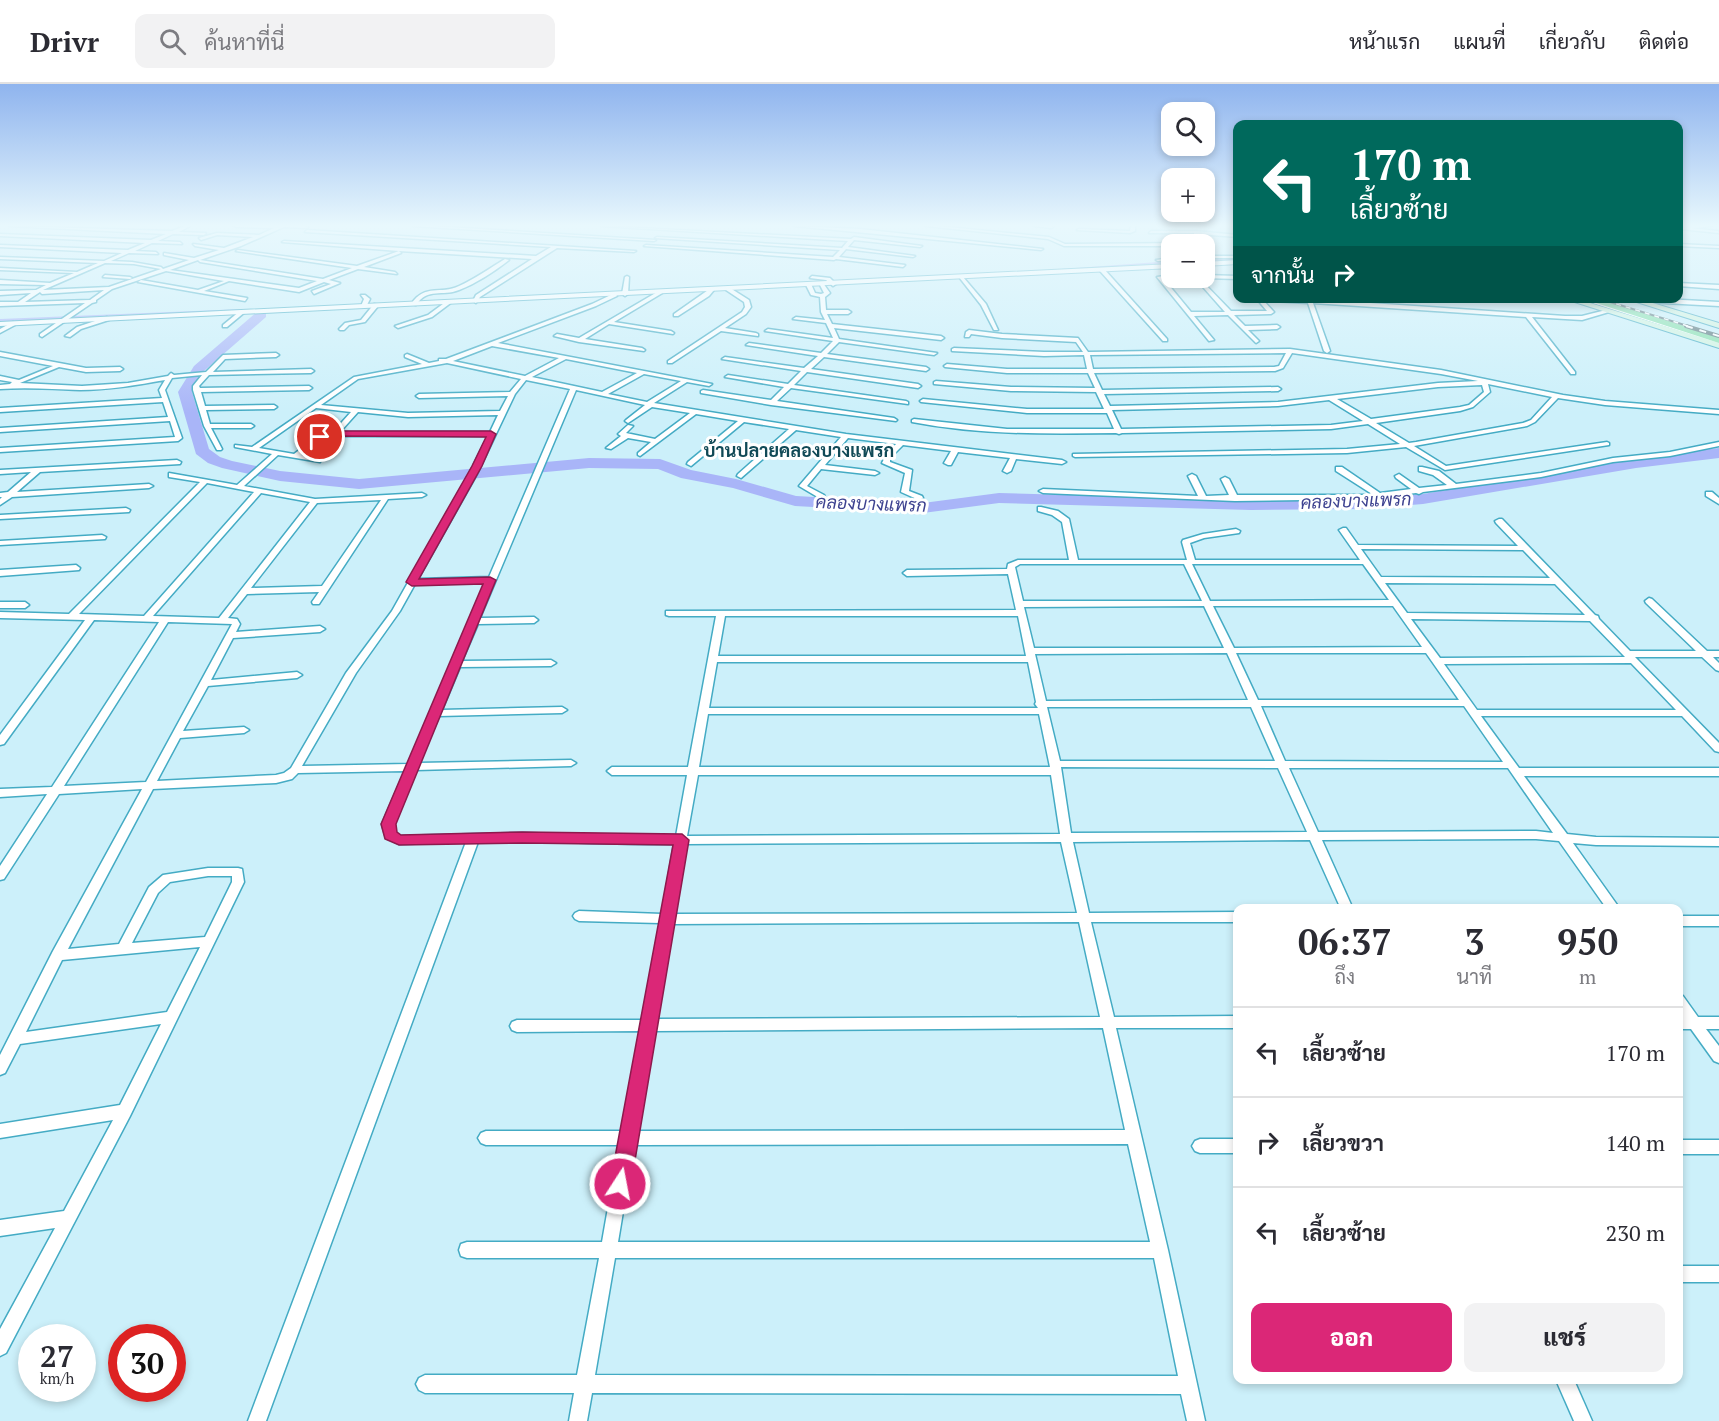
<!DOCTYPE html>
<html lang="th">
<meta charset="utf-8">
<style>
body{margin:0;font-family:"PT Serif",Sarabun,serif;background:#f2f2f3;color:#2b2b33;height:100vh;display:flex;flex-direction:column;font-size:22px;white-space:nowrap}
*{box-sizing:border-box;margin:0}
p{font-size:20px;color:#7c7c81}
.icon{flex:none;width:33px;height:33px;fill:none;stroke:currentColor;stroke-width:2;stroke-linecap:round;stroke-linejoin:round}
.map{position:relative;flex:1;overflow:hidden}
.side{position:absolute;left:1233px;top:820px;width:450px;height:480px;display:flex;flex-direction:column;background:#fff;border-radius:12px;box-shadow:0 3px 9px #0003}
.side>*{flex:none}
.top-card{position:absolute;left:1233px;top:36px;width:450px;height:183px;border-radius:12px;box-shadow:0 3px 9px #0003;background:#00695c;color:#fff;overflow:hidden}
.tools{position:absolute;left:1161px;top:18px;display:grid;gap:12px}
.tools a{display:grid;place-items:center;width:54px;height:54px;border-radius:12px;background:#fff;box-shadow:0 3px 9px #0003;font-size:30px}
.speed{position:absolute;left:18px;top:1240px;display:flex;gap:12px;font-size:30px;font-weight:700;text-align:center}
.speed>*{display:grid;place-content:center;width:78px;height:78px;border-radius:50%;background:#fff;box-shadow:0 3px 9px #0003;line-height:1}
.speed small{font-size:15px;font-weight:400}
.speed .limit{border:9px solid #d22;background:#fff;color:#111}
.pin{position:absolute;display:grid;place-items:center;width:51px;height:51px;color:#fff;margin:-26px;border:3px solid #fff;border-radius:50%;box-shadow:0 2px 6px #0007}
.me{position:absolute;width:66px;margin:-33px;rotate:11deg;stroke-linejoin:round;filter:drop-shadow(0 0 4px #0008)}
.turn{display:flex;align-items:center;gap:21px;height:126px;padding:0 18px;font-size:27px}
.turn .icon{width:78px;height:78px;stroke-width:2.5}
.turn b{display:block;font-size:42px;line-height:51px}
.then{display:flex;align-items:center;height:57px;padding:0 18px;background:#0003;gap:12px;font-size:22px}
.eta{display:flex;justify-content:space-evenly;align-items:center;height:102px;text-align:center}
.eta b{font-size:36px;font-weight:800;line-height:42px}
.primary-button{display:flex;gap:12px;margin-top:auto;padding:12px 18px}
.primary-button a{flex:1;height:69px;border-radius:12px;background:#db2777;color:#fff;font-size:24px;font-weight:800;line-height:69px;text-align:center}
.primary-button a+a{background:#f2f2f3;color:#2b2b33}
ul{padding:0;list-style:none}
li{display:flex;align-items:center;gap:18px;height:90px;padding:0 18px;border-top:2px solid #e1e1e2}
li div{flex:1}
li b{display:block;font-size:22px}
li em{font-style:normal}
header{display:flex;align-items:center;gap:36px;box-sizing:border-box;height:84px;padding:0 30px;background:#fff;border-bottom:2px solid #e1e1e2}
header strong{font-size:28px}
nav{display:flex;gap:33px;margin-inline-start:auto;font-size:21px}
.search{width:420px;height:54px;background:#f2f2f3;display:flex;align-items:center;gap:15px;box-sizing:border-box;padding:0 21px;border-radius:12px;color:#7c7c81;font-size:22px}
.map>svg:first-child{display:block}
</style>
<header>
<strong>Drivr</strong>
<div class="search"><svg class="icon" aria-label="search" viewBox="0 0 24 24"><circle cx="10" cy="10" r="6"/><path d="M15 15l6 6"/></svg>ค้นหาที่นี่</div>
<nav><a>หน้าแรก</a><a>แผนที่</a><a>เกี่ยวกับ</a><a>ติดต่อ</a></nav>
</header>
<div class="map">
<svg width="1719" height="1337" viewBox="0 0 1719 1337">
<rect width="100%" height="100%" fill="#ccf0fa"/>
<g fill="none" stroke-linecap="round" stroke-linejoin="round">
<g fill="#a9b5f8" fill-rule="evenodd">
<path d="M1238 174V178L1204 179V175Z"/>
<path d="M1172 177V181L1051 188 1048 186Z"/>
<path d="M243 225 241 228 0 239V235Z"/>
</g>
<path fill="#a9b5f8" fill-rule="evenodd" d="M262 226 266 227V233L204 287 192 308 209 365 220 373 232 377 280 387 359 395 589 374 660 375 691 386 736 395 796 412 923 419 999 409 1251 416 1362 415 1423 410 1636 374 1719 364V374L1636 384 1423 420 1362 425 1251 426 999 419 923 429 795 422 733 404 681 394 658 385 589 384 359 405 280 397 222 384 208 379 196 370 178 308 194 282 258 227Z"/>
<g stroke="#44abc4" stroke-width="3">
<g id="minor">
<path d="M9 142 172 147 185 142H190L179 148 206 149 204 151 173 150 158 157 180 158 182 160 152 159 135 167 156 168 158 170 129 169 111 177 132 178 161 183 163 185 189 176 164 171V169L194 174 219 166 195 162 193 160 224 164 253 153 217 151 201 156 199 154 217 149 259 151 274 144 236 143 234 142H306L308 144 284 143 241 162 200 176 323 195 352 184 236 167 238 166 357 182 399 167 282 158 284 157 536 172 551 163 305 148 307 146 636 167 634 168 557 164 480 213 476 219 473 217 476 211 532 175 399 167 401 169 364 183 395 188 397 190 358 185 329 196 340 199 314 210 312 207 331 200 324 198 299 208 229 197 204 207 247 214 245 217 138 198 141 196 198 206 224 197 166 187 112 205 96 216V218L92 219 42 253 40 252V250L85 219 0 222V218H18L31 209 0 211V207L36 206 46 201 0 200V196L50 199 74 189 0 186V184L77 188 98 179 0 175V173L104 177 122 169 0 163V161L128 166 145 159 0 152V150L151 156 166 150ZM198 176 200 178 317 197 299 204 170 186ZM105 179 134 180 161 185 109 203 43 206ZM104 206 90 216 25 218 40 208 42 210Z"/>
<path d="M412 142H432L656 156 654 157Z"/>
<path d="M601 142 851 155 854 153 922 162 920 163 854 156 848 163 915 172 913 173 846 165 839 173 905 181 903 183 836 175 834 176 644 162 646 161 833 173 840 166 655 154 657 153 842 164 848 157Z"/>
<path d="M794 142 860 145 1043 165 1041 166Z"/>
<path d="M926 142H938L1049 153 1065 160 1194 159V149H1149L1151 147H1196L1238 151V153L1198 150V160H1172V162H1064L1048 155Z"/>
<path d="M1034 142H1051L1053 143 1051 144Z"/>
<path d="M1131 142H1135V147L1130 149 1077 146 1079 145 1130 147Z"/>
<path d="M1682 143 1718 147 1719 149 1680 145Z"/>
<path d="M1678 160 1719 162V164L1678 162Z"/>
<rect x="1204" y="172" width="34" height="2"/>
<path d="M1172 174V176L1158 177 1156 176Z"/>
<path d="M505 175 509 176C495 187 477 199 459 206 442 213 428 203 416 221L411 220C426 199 440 211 459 202 475 195 490 184 505 175Z"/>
<path d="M1100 185H1104L1167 255V257H1163L1100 187Z"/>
<path d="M105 191 130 193 132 194 130 195 103 193Z"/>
<path d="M1172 191V194H1163L1191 228H1225L1195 194H1199L1231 227H1267L1256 214H1261L1274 228 1271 230 1234 231 1245 242 1277 241 1280 243 1277 245 1248 246 1259 257 1256 259 1228 231 1194 232 1214 256 1209 257 1157 193Z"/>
<path d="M1204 191 1238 192V195L1204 194Z"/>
<path d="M627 192 629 193 628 210 625 212 622 210 625 193Z"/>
<path d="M812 192 830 194 836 200 833 202 826 196 810 194Z"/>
<path d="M959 193H963L986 220 998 246H994L981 221Z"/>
<path d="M823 199 830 209 825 213 826 226H848L851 228 848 230H827L832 240 941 252 944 254 941 256 834 244 839 255 937 269 934 271 839 258 827 270 926 283 929 285 926 287 824 273 811 285 918 300 921 302 918 304 807 288 794 301 906 317 908 318V320L791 304 777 317 894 334 897 336 896 337 771 321 701 309V307L703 306 771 316 784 303 725 293 728 291 788 300 801 287 722 275 725 273 804 284 818 272 746 261 749 259 821 269 833 257 765 247 768 245 833 254 826 239 793 235 796 233 825 236 821 228 820 213 811 211 806 201 811 200 815 209 821 210 824 209 820 201Z"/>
<path d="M1678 199 1719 201V205L1678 202Z"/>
<path d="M711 204 714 206 709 212 678 232H674V230Z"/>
<path d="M726 204H730L749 216 751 223 746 230 725 244 756 249 758 250V252L721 247 672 279H668V277L742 228 745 223 744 218 726 206Z"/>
<path d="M659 207 664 208 614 238 671 247 674 249 673 250 609 240 585 255 642 264 645 266 644 267 579 258 554 252 557 250 579 254Z"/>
<path d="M615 209 617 212 596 222 498 259 712 300 709 302 687 298 654 319 846 350 1062 376 1066 378 1062 380 1016 375 1011 387 1007 389 1003 387 1010 374 958 368 951 381H948L944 379 951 367 903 361 890 374V378L912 386 909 407 922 412 923 414 919 416 901 408 905 389 882 379 885 373 896 360 848 354 825 381 875 387 879 389 875 391 821 385 807 402 824 411 825 413 821 415 799 402 841 353 796 346 741 394 737 392 738 390 789 345 744 338 691 382 687 380 688 378 738 337 696 330 640 372 638 371V369L651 358 628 354 611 365 606 364 621 352 618 350 628 341 633 342 626 349 655 355 690 329 652 323 628 339 625 337 626 336 645 321 576 306 480 534 534 533 538 536 534 539 478 540 462 577 551 576 556 579 551 582 460 583 442 626 562 623 567 626 562 629 439 632 419 679 571 676 576 679 571 682 416 686 394 740 395 749 401 752 523 749 618 752H676L687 691H612L607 687 612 683H688L716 532H669L666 531V527L1016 526 1008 490 907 492 903 489 907 486 1007 485 1008 480 1018 476H1069L1062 438 1052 431 1038 427V423H1041L1058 427 1069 435 1078 476H1187L1182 458 1183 456 1203 450 1236 445 1240 447 1239 449 1204 454 1190 459 1195 476H1360L1339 446 1343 444H1346L1358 461 1518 462 1496 439 1495 437 1499 435H1502L1595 531 1598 532 1599 535 1630 567H1696L1646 519 1645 517 1649 514 1652 515 1707 567H1719V573H1713L1719 579V587L1716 586 1702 573H1635L1719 659V668L1715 667 1682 632H1481L1519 684H1719V692H1524L1567 750 1596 753 1719 754V762L1596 761 1573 759 1620 825H1607L1559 757 1536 755 1322 756 1353 825H1341L1310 756 1073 758 1089 829 1238 828V838H1091L1114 933 1238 932V944H1116L1168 1166 1205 1337H1187L1181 1310 592 1309 587 1337H569L574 1309H425L419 1306 416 1300 419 1294 425 1291H577L599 1174H467L461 1172 459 1166 461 1160 467 1158H602L619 1061H486L481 1059 478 1054 481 1049 486 1047H622L640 947 517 948 512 946 510 942 512 938 517 936H642L660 839 579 837 575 835 573 832 575 829 579 827 662 830 674 760C609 760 543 757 478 758L266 1337H248L466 758 399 760 386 754 382 740 405 687 298 689 292 695 276 699 153 705 68 865 119 860 149 803 163 791 208 784H238L242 785 244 798 130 1032 6 1269 0 1272V1245L55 1144 0 1152V1136L64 1127 113 1036 0 1054V1040L120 1021 161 940 20 960 5 989 0 991V971L53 867 142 705 59 710 4 795 0 796V782L47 710 0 713V705L52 703 159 538 94 536 4 660 0 661V651L85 536 0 534V528L69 530 200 398 169 393V389L237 401 272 370 235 363V361L252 363 354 293 422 280 405 273V271L407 270 429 279 439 277V275H446L592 220ZM492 262 559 274 525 292 453 277ZM566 275 637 289 602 308 532 293ZM447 279 521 295 510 308 419 310 416 312 419 314 508 312 500 327 408 329 321 321 358 295ZM644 290 681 297 647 318 608 310ZM526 296 570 305 489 493 418 495 477 390 515 310ZM316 324 351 328 333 348 318 352 294 370 259 364ZM358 328 408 333 498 331 490 348H340ZM330 352H488L469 390 392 527 346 589 291 684 284 689 276 691 157 697 180 654 244 649 249 646 244 643 183 647 208 602 297 594 302 591 297 588 211 596 233 554 320 548 325 545 320 542 236 548 240 540 237 535 228 534 247 510 319 508 312 518 313 520H319L388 415 422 413 426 411 422 409 315 415 244 402 278 371 320 378V374L301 371 322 354ZM207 399 254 408 144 532 79 530ZM261 409 310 418 219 534 153 532ZM381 416 322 502 251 504 317 419ZM1361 465 1523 466 1550 494 1381 493ZM1020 480H1184L1202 517H1023L1015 483ZM1192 480H1363L1389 516 1210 517ZM486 499 408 680 302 682 356 589 400 527 415 500ZM1385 499 1555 500 1585 531 1407 529ZM1204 522 1224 564H1034L1024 523ZM1213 522H1393L1422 563 1234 564ZM725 532H1018L1026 572H718ZM1411 535 1590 537 1625 573 1440 574ZM168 538 232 540 146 698 64 702ZM1227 569 1248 616 1046 617 1035 570ZM1236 569H1426L1459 616H1258ZM717 578H1028L1036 618 1035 620 1038 624H709ZM1631 579 1676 626H1477L1444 580ZM1261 622H1464L1503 678 1285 677ZM1047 623H1251L1275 677H1060ZM708 630H1039L1050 683H699ZM1061 683 1278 684 1307 748 1071 749ZM1289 684H1508L1553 749 1536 747 1318 748ZM698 691H1051L1060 750 687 752ZM1061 758 1077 829 674 830 686 760ZM208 792H232V798L205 853 132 859 158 809 170 798ZM1079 838 1100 933 656 935 672 840ZM200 863 167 928 26 948 62 876ZM1103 944 1125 1046 637 1047 654 947ZM1128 1060 1150 1158H618L634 1061ZM615 1174H1154L1178 1292 595 1291Z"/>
<path d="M361 211H365L370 215 366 223 361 222 364 215Z"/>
<path d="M1270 214 1310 215 1565 232H1582L1606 226 1609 228 1582 236 1532 233 1575 288V290H1571L1526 233 1313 219 1330 267 1327 269 1324 267 1308 219 1272 217Z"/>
<path d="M1647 214 1719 218V222L1628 217 1625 215Z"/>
<path d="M447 217 452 218 432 233 398 244 395 242 428 231Z"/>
<path d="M374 220 379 221 365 238 349 241 344 246H340L339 245 345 239 361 236Z"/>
<path d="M240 227 245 228 227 243H223V241Z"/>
<path d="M107 233 109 236 81 245 70 253 65 252 77 243Z"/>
<path d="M13 238 16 240 15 241 0 249V245Z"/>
<path d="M969 246 1002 250 1078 254 1088 268 1290 265 1441 286 1563 311 1605 317 1719 326V330L1605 321 1558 314 1535 338 1527 342 1414 362 1446 382 1607 358 1609 359V361L1445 386 1406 363 1347 369 1075 373 1073 372V370L1347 365 1400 360 1368 340 1331 345 1122 349 1119 350 1116 349C1048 350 979 351 912 338V336L914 335 1007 345H1114L1107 329H1027L921 318 920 317 923 315 1027 325H1104L1096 308 1011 307 934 300V298L936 297 1011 303 1095 304 1088 289H1007L945 283 944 282 947 280 1007 285H1087L1084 271 1044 272 952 267V265L954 264 1044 268H1083L1076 258 1002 254 971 250 969 253H965L966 248ZM1286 269 1279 282 1274 283 1093 285 1090 271ZM1292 269 1441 290 1478 297 1438 299 1278 318 1110 322 1104 310 1278 307 1281 305 1278 303 1102 306 1094 289 1275 287 1283 284ZM1488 300 1552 313 1531 336 1523 339 1416 358 1409 359 1376 339 1460 327 1473 323 1490 308ZM1482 301 1484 308 1469 321 1460 323 1371 335 1337 315 1438 303ZM1329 316 1363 337 1331 341 1121 345 1112 326 1278 322Z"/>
<path d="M0 268 86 284 120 283 123 285 120 287 86 288 59 283 20 299 82 302 128 299 168 292 171 289 174 291 206 288 223 271 276 269 279 271 276 273 225 275 213 288 311 285 314 287 311 289 209 291 199 302 200 304 309 302 312 304 309 306 201 308 205 322 274 321 277 323 274 325 206 326 210 340H251L254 342 251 344H211L222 365 221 366H217L204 342 193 306V302L202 291 172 294 165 306 182 354 178 357 0 368V364L175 353 170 337 0 348V344L168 333 163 318 0 328V324L162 314 159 306 165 296C137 301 109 306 80 306 53 305 27 303 0 305V301L10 300 12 298 0 296V292L19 296 53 282 0 272Z"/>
<path d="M1719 358V362L1670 372 1613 378 1541 393 1423 408 1419 410 1416 409 1368 415 1235 417 1043 409 1039 407 1043 405 1198 412 1188 392 1192 390 1196 392 1206 412 1229 411 1221 395 1225 393 1229 395 1237 411H1368L1372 410 1336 387V383H1342L1380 409 1411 405 1396 394 1395 392 1399 390 1419 404 1447 401 1433 391 1419 387V383H1422L1439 387 1456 400 1541 389 1613 374 1670 368Z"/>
<path d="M177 376 181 378 180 380 40 388 17 408 149 400 153 402 149 404 12 413 0 421V415L2 413H0V409L8 408 31 388 0 390V386Z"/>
<path d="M1706 408H1712L1719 414V420L1706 412Z"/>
<path d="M126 424 130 426 129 428 0 435V431Z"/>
<path d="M102 451 106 453 105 455 0 461V457Z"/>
<path d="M76 481 80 484 79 486 0 492V486Z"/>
<path d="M0 518H25L29 521 25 524H0Z"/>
<rect x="1678" y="832" width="41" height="10"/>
<path d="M1678 911 1683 912 1698 933H1719V945H1706L1719 962V979L1714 977 1691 945H1678V933H1683L1678 927Z"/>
<path d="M1200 1055H1238V1069H1200L1195 1067 1192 1062 1195 1057Z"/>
<rect x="1678" y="1056" width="41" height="14"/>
<rect x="1678" y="1182" width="41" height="16"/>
<path d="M1556 1296H1574L1592 1337H1574Z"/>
</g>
</g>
<g stroke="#44abc4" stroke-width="2">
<g id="tertiary">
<path d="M1678 142H1712L1678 146Z"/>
<path d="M1238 176V180L1204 182V178Z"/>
<path d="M1172 180V184L0 242V238Z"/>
</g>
</g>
<g stroke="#44abc4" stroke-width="2">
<g id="secondary">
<path d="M1562 214H1574L1719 259V264Z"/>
<path d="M1624 214H1636L1719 239V244Z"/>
</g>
</g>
<g stroke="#fff" stroke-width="2">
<path id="trunk" d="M1581 214H1596L1719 253V259Z"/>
</g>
<use href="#minor" fill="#fff" fill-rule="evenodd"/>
<use href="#tertiary" fill="#fff" fill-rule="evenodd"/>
<use href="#secondary" fill="#d2f3e0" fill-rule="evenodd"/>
<use href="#trunk" fill="#86dfac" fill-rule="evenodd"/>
<g stroke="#5c777e" stroke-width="2">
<path id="rail-far1" d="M1597 214 1691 243"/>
</g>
<g stroke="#5c777e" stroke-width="4">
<path id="rail" d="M1686 242 1719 252"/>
</g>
<use href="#rail-far1" stroke="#fff" stroke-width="1.5" stroke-dasharray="5" stroke-linecap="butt"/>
<use href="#rail" stroke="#fff" stroke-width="2" stroke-dasharray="7" stroke-linecap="butt"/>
</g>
<linearGradient id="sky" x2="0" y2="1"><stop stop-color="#8fb4ee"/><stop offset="0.43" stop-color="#e8f8fd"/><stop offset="1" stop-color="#e8f8fd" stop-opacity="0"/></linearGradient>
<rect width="1719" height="329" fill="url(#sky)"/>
<path fill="#db2777" stroke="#8e194d" stroke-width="1.5" d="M334 347H491L496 350 482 382 419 495 490 493 496 496 396 740 397 748 401 751 522 748 682 750 689 756 631 1100 628 1106 620 1109 613 1106 610 1100 673 761 522 759 399 761 385 755 381 740 483 500 412 502 406 498 472 382 486 353 334 352 320 356 316 353Z"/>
<g text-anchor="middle" stroke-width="6" stroke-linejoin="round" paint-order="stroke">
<g font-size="18" font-weight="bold" fill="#104956" stroke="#fff">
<text x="799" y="373">บ้านปลายคลองบางแพรก</text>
</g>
<g font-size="18" font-style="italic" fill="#3d4290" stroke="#fff">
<text transform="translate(1356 417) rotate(-2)" y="6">คลองบางแพรก</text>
<text transform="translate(871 420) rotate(2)" y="6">คลองบางแพรก</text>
</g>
</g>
</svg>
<div class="tools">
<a><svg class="icon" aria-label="search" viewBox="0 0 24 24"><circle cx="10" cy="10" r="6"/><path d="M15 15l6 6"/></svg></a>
<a>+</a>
<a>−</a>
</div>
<div class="speed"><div>27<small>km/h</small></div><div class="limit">30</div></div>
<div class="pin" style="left:320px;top:353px;background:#d93025"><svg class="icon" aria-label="arrive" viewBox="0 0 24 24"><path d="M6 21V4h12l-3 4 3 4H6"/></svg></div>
<svg class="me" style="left:620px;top:1100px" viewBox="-20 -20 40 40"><circle r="17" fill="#db2777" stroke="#fff" stroke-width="3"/><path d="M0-11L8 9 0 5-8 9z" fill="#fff"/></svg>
<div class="top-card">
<div class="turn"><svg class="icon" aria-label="left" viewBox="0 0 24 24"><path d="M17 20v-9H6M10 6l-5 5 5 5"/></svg><div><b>170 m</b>เลี้ยวซ้าย</div></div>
<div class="then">จากนั้น<svg class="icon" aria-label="right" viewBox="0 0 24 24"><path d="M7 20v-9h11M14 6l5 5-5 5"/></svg></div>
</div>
<section class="side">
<div class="eta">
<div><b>06:37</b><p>ถึง</p></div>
<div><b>3</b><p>นาที</p></div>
<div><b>950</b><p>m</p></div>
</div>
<ul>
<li><svg class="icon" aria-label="left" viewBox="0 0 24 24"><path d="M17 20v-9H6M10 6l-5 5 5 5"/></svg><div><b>เลี้ยวซ้าย</b></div><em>170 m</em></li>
<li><svg class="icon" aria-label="right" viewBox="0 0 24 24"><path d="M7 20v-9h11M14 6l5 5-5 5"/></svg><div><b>เลี้ยวขวา</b></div><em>140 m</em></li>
<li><svg class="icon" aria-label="left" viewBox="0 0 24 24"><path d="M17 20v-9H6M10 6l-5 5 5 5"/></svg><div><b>เลี้ยวซ้าย</b></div><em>230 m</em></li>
</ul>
<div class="primary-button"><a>ออก</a><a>แชร์</a></div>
</section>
</div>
